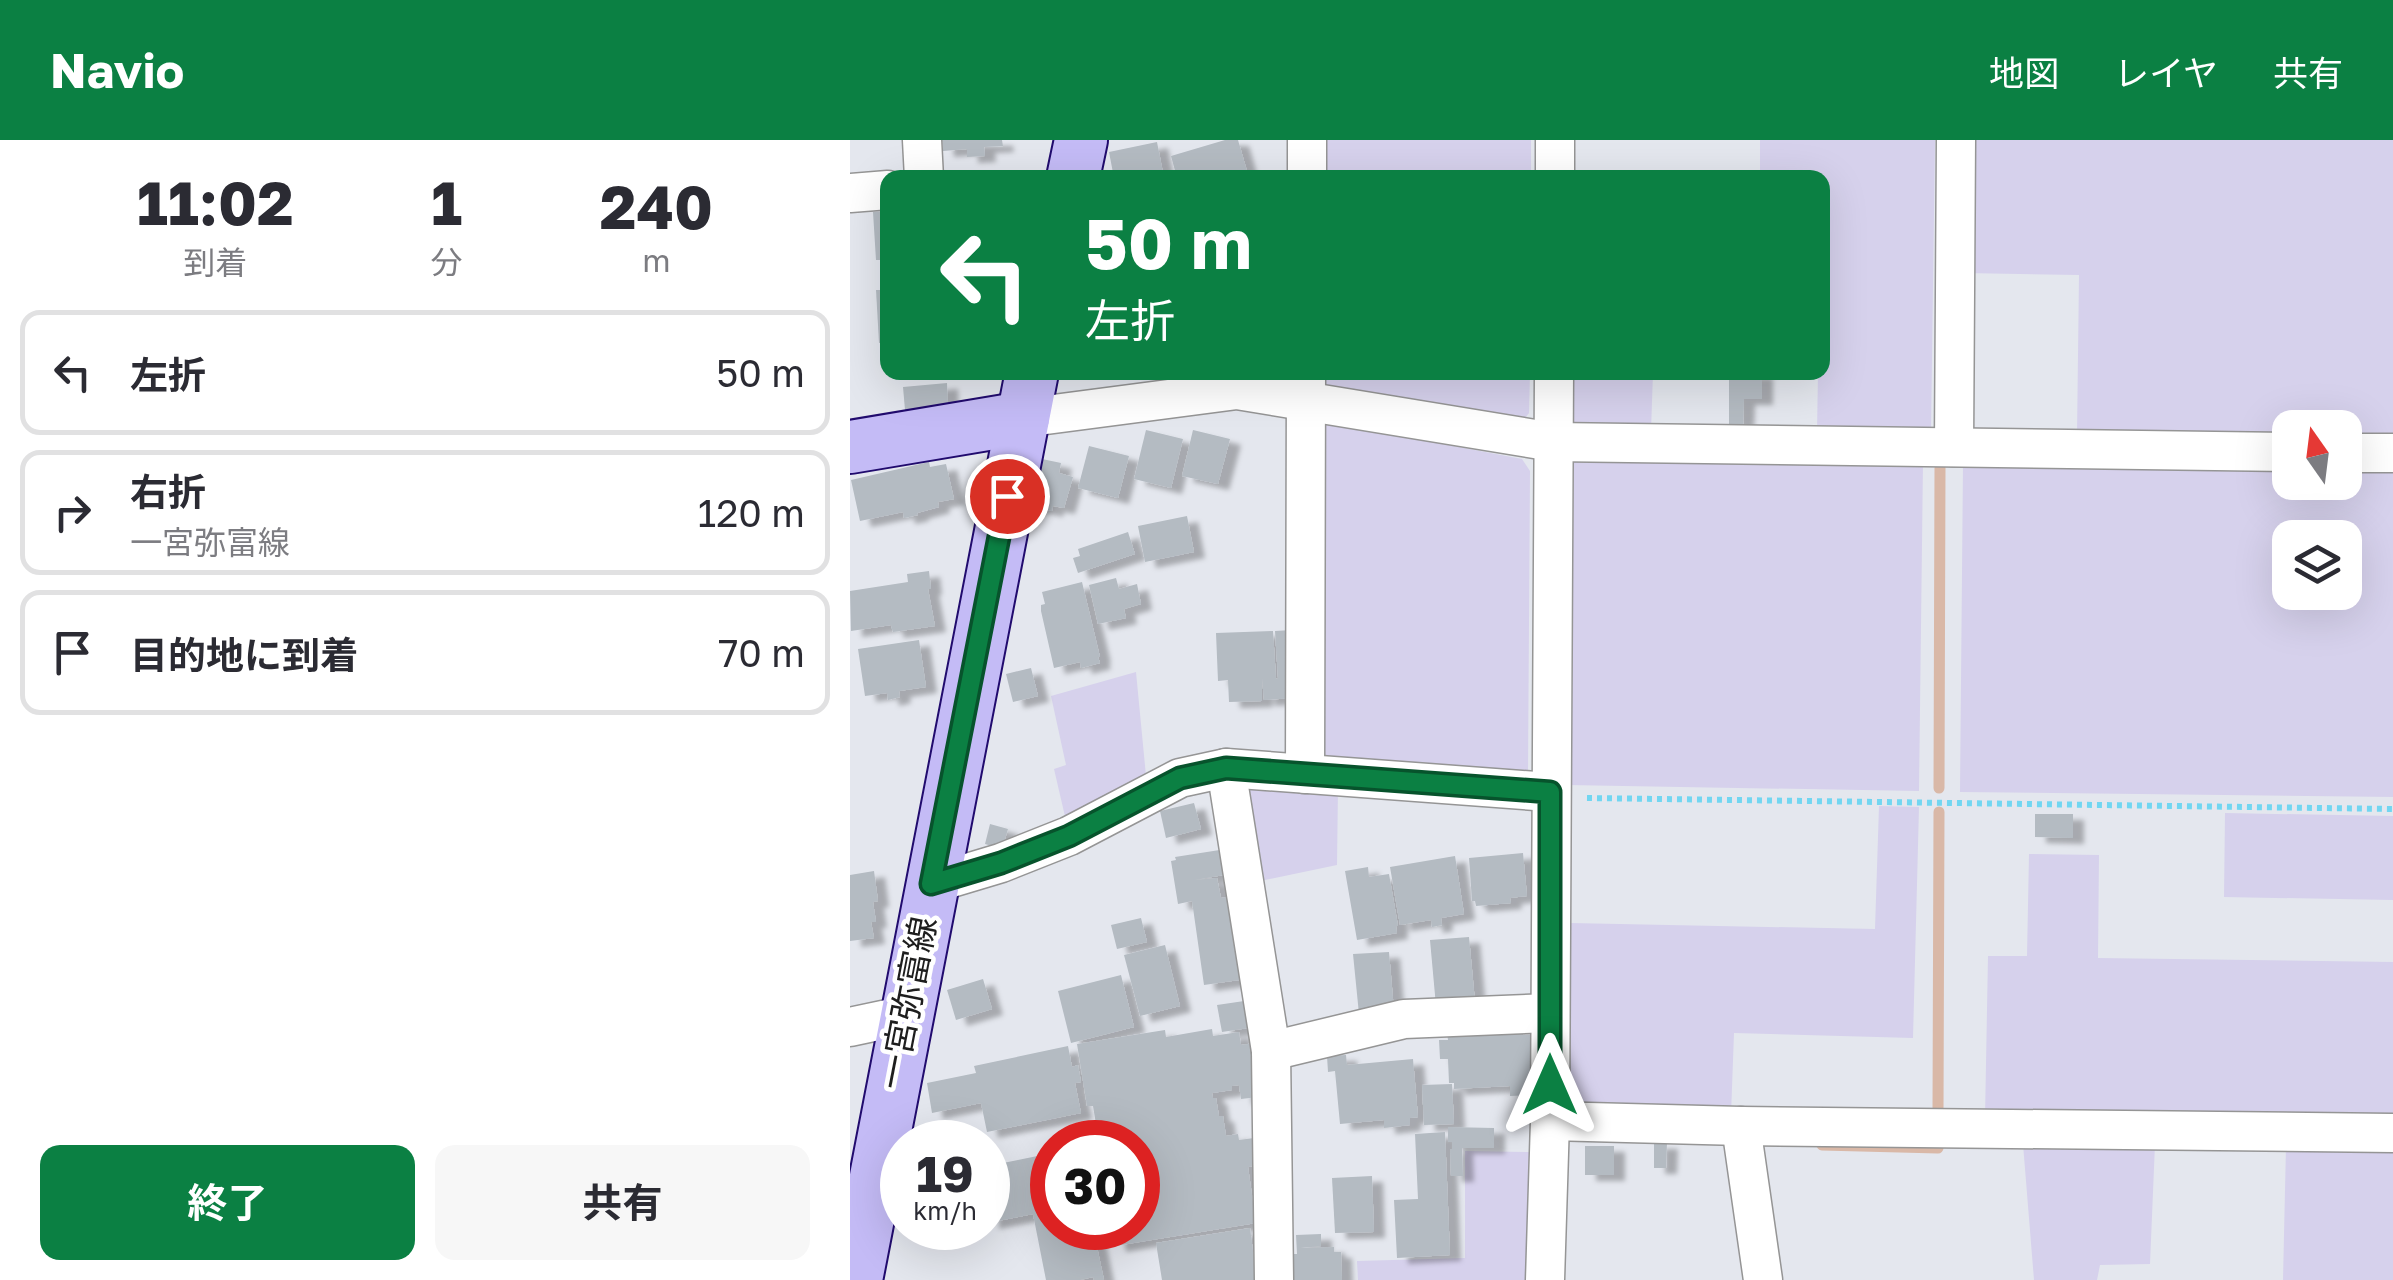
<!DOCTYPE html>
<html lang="ja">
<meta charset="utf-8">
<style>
body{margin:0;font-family:"Golos Text","Noto Sans JP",sans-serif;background:#f7f7f7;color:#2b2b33;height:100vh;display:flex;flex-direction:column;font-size:38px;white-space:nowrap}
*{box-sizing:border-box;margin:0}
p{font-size:32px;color:#7c7c81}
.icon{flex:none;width:55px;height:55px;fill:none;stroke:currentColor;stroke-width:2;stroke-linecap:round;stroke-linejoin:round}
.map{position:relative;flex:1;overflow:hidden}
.details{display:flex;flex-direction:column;background:#fff;width:850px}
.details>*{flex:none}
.hud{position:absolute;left:30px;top:30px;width:950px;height:210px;border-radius:20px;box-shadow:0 10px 40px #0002;background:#0b8043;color:#fff;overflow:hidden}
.needle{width:65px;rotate:346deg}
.buttons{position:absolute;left:1422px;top:270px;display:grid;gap:20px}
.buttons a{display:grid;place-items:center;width:90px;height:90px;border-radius:20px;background:#fff;box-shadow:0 10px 40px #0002;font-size:50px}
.speed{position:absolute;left:30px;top:980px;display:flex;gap:20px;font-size:50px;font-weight:700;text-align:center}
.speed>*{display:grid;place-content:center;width:130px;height:130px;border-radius:50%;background:#fff;box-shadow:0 10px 40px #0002;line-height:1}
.speed small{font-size:25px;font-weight:400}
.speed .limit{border:15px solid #d22;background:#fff;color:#111}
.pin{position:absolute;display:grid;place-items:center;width:85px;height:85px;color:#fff;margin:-42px;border:5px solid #fff;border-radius:50%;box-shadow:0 2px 10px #0007}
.me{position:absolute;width:110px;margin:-55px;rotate:0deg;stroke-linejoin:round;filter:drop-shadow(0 0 8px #0008)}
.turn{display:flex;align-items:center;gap:35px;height:210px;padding:0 40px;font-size:45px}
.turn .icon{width:130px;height:130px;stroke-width:2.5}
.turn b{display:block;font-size:70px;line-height:85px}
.eta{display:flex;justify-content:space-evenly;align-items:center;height:170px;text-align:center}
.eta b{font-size:60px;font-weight:700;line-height:70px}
.primary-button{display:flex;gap:20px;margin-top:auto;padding:20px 40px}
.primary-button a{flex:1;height:115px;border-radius:20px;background:#0b8043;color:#fff;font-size:40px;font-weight:700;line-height:115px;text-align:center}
.primary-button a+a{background:#f7f7f7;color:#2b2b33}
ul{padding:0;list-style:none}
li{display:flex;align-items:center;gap:30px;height:125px;margin:0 20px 15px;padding:0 20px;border:5px solid #e1e1e2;border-radius:20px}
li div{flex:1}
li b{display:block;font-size:38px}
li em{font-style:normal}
header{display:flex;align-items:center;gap:60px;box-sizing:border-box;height:140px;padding:0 50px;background:#0b8043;color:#fff}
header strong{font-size:48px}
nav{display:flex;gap:55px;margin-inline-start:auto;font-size:35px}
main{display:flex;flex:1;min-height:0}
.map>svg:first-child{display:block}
</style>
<header>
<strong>Navio</strong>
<nav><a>地図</a><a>レイヤ</a><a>共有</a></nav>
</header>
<main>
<section class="details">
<div class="eta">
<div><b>11:02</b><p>到着</p></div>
<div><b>1</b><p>分</p></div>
<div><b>240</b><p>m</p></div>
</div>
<ul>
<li><svg class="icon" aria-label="left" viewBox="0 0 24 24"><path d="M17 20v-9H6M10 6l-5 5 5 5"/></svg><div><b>左折</b></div><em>50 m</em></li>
<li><svg class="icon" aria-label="right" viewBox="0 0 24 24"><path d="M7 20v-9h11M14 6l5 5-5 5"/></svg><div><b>右折</b><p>一宮弥富線</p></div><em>120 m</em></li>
<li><svg class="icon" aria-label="arrive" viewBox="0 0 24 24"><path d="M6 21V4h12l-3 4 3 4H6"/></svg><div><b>目的地に到着</b></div><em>70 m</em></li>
</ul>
<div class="primary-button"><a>終了</a><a>共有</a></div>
</section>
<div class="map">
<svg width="1543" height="1140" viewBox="0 0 1543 1140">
<defs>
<filter id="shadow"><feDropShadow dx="11" dy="6" stdDeviation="2.5" flood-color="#0004"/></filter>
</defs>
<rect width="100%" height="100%" fill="#e4e7ee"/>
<g fill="#d6d1ec" fill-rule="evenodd">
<rect x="467" y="0" width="214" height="37"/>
<path d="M910 0H1085L1081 292 967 291 968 233 972 232V38H910Z"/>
<path d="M1115 0H1543V299H1495V288H1440V298L1227 295 1229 135 1113 133Z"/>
<path d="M467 232 680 233 679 273 672 282 477 251Z"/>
<path d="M719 233H803L801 291 718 288Z"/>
<path d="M478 282 672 319 680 331 678 632 473 629 465 293Z"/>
<path d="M719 316 1073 322 1069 651 717 645Z"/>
<path d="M1113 324 1440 329V342H1495V329L1543 330V657L1110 652ZM1440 398H1495V452H1440Z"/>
<path d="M286 532 296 636 217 685 204 629 216 625 201 556Z"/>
<path d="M396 641 488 648 487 725 405 742Z"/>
<path d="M1029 666 1069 667 1063 898 884 893 881 975 716 964 720 783 1025 789Z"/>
<path d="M1375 673 1543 676V760L1374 757Z"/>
<path d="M1179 714 1249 715 1248 818 1543 822V985L1135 978 1138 816H1177Z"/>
<path d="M1173 1004H1305L1300 1124 1250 1125 1247 1140H1184Z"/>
<path d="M1436 1006 1543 1009V1140H1433Z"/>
<path d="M615 1011 682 1012 680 1140H508L507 1121 615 1118Z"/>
</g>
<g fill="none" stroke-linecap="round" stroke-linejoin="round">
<g stroke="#d9b8a7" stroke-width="11">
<path d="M1089 648 1090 328"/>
<path d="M1088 970 1089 672"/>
<path d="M972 1005 1088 1008"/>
</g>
</g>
<g fill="#b4bbc2" filter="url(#shadow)">
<path d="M92 0H152L153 6 134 7 135 16 117 17V9L93 11Z"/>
<path d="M375 0H388L399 38H327L321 16Z"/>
<path d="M307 2 314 38H264L259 12Z"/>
<path d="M38 71V120H26L23 72Z"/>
<path d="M26 150H38V202L29 203Z"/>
<path d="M879 232H912V259H894L893 288H879Z"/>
<path d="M97 243 98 266 55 270 53 247Z"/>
<path d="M296 290 333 299 321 348 284 339Z"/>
<path d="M343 290 380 299 368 344 332 336Z"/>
<path d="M239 306 279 316 268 358 228 348Z"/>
<path d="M192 319 211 323 209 333 223 337 214 368 203 366 202 371 180 366Z"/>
<path d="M79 322 80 327 96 324 104 359 88 362 89 367 67 373 68 375 54 378 53 372 10 381 1 340Z"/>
<path d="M337 376 344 412 295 422 288 386Z"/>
<path d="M278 392 285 414 228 433 223 418 230 416 228 409Z"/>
<path d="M79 431 81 449H78L85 486 43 492 41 485 1 491 0 451 58 442 57 434Z"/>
<path d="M266 438 269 449 287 444 291 464 274 469 276 478 248 484 239 445Z"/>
<path d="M232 442 250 517H248L250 523 231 528 230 522 204 528 191 471V465L195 464 192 452Z"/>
<path d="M442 490 444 558 414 560 412 538V561L379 562 378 540 368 541 366 493 423 491 426 539 428 538 425 491Z"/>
<path d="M69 500 76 547 49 551 50 557 38 560 37 553 15 556 8 509Z"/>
<path d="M181 528 188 556 163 562 156 534Z"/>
<path d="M344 663 351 689 316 698 310 671Z"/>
<path d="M1185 674H1223V698L1185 697Z"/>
<path d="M140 684 158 689 152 709 135 704Z"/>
<path d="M376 709 380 734 344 740 367 738 371 758 384 756 396 839 354 845 342 761 328 764 321 721 326 720 325 717Z"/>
<path d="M673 713 677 756 660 758 661 763 626 766 625 761H622L619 718Z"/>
<path d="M605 716 614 774 591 778 592 785 582 787 581 780 550 785 540 727Z"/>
<path d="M518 727 519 737 539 734 548 786H546L547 793 507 800 495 731Z"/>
<path d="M24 731 28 761 23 762 26 782H21L24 798 0 801V735Z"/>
<path d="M291 778 297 802 267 809 261 785Z"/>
<path d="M619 797 625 862 586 866 580 800Z"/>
<path d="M315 805 330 866 290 876 274 815Z"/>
<path d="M539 812 544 871 509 874 503 814Z"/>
<path d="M271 835 284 887 221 903 208 851Z"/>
<path d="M133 839 142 869 106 880 97 850Z"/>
<path d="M401 860 405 887 372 892 367 865Z"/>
<path d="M362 889 363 896 389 892 391 905 406 903 408 957 391 959 389 945 382 946V950L362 953 363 958H366L369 976H373L376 996 388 994 389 1000 404 998 408 1025 398 1027 406 1083 265 1106 262 1088H288V1002H249L243 966H237L227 904 315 890 316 897Z"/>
<path d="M673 889V895H681L684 955 660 956V946L604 949V943H599L598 919H590L589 900H598L597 893Z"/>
<path d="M218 906 222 927 228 925 231 942 225 943 231 973 137 992 131 963 82 973 77 943 126 933 124 926Z"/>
<path d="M496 915 497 925 563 919 568 977 560 978V985L534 988V980L490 984 485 931 478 932 477 916Z"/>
<path d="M602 944 604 984 574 985 572 945Z"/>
<path d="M598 987 644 988V1008H612L613 1036H601L600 1009H602V1002H598Z"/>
<path d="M595 992 600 1115 547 1118 544 1060 568 1059 565 994Z"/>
<path d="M804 1003H817L816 1028H804Z"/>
<rect x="735" y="1006" width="29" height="29"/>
<path d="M202 1013V1088H243L254 1140H244L243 1137 230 1140H196L183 1074 138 1083V1026Z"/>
<path d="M522 1036 524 1092 485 1093 482 1038Z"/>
<path d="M400 1088 405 1127 410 1140H312L306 1103Z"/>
<path d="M471 1094V1106L451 1108 484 1107V1112H491L492 1140H433L432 1114H447L446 1095Z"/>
</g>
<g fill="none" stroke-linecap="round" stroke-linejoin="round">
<g stroke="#959595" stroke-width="41">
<g id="street">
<path d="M72 0 74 38"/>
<path d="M457 38V0"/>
<path d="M705 38V0"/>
<path d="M0 53 38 50"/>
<path d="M704 232 700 981 891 986 1543 993"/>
<path d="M173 278 387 250 703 302 1440 312"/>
<path d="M1104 307 1106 0"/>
<path d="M1495 313H1543"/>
<path d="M376 628 421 911 424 1140"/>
<path d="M455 634 456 232"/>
<path d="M81 744 151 723 219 696 330 638 376 628 700 652"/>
<path d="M0 887 56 875"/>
<path d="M421 911 554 879 700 873"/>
<path d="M891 986 913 1140"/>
<path d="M695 1140 700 981"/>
</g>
</g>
<g stroke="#210b6e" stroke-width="56">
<g id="secondary">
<path d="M223 38 231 0"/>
<path d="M0 307 173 278"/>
<path d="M6 1140 182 232"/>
</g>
</g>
<path stroke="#72d6f1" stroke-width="6" stroke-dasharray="5 5" stroke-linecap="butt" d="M737 658 1543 669"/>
<use href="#street" stroke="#fff" stroke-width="38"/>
<use href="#secondary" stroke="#c4bbf6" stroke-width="52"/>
</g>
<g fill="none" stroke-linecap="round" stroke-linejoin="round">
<g stroke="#07532c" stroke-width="25">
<path id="route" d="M157 356 81 744 151 723 219 696 330 638 376 628 700 652V945"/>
</g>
<use href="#route" stroke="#0b8043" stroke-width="18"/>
</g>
<g text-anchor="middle" stroke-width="9" stroke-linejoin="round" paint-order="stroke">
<g font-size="35" fill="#1e1e1e" stroke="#fff">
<text transform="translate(58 863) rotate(-79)" y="12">一宮弥富線</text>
</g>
</g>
</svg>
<div class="buttons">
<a><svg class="needle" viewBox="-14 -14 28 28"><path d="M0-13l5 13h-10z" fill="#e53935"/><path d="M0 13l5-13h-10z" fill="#7c7c81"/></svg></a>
<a><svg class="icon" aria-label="layers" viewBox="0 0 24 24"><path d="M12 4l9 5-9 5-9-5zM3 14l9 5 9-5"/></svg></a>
</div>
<div class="speed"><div>19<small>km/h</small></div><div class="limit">30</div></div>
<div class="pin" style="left:157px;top:356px;background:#d93025"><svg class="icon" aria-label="arrive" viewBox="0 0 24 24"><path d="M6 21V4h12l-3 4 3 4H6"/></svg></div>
<svg class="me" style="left:700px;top:945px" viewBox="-20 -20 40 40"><path d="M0-17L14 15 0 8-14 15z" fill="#0b8043" stroke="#fff" stroke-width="4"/></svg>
<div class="hud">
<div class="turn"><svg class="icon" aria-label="left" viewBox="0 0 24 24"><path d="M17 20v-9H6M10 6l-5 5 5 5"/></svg><div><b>50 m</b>左折</div></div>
</div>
</div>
</main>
